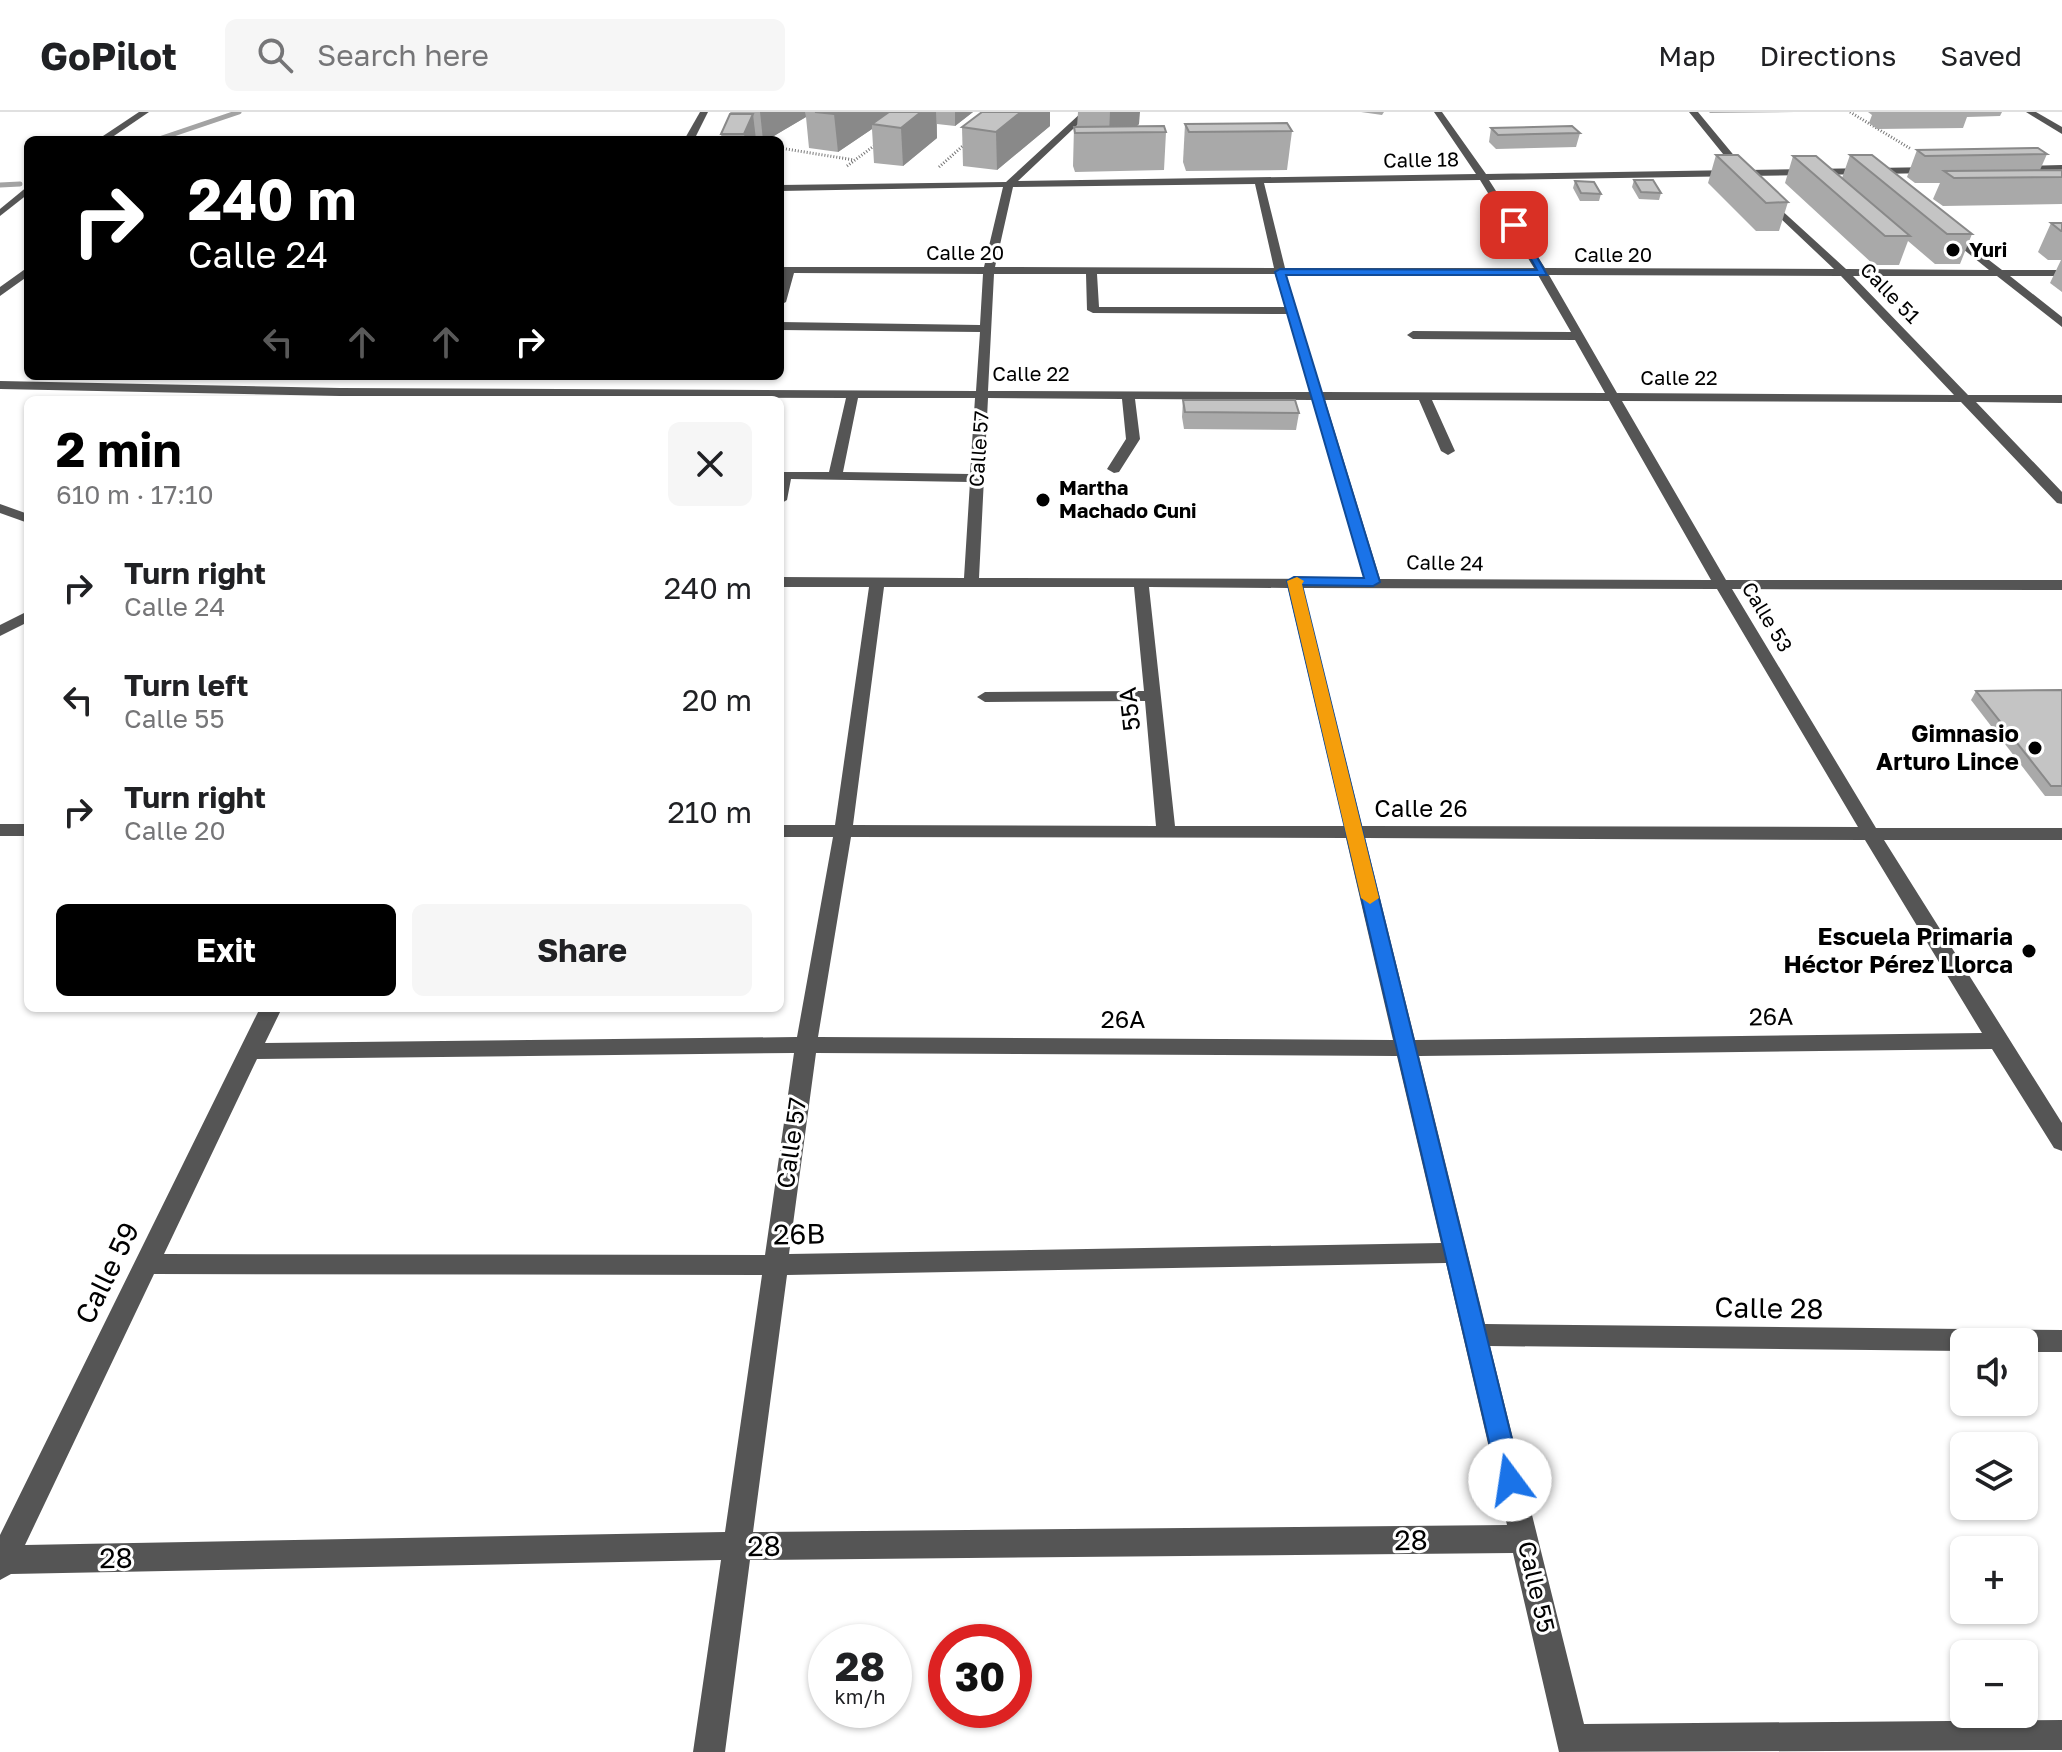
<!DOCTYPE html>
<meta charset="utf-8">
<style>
body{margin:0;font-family:"Golos Text",sans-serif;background:#f6f6f6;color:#202124;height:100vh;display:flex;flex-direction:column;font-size:30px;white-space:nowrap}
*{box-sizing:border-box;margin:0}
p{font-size:26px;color:#757577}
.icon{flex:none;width:44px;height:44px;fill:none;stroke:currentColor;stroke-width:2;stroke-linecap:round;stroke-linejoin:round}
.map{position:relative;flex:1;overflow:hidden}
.details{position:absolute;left:24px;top:284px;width:760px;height:616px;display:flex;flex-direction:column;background:#fff;border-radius:12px;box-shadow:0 2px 6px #0004}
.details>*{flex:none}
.guide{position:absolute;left:24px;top:24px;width:760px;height:244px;border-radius:12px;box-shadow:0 2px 6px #0004;background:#000;color:#fff;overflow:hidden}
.controls{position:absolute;left:1950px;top:1216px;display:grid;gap:16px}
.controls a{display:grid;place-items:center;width:88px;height:88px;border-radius:12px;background:#fff;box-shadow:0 2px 6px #0004;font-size:40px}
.speed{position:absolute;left:808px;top:1512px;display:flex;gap:16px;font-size:40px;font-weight:700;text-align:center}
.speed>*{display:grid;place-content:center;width:104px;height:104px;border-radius:50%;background:#fff;box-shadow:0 2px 6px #0004;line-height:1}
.speed small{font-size:20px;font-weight:400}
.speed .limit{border:12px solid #d22;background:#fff;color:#111}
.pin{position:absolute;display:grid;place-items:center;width:68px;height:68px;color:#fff;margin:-34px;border-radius:16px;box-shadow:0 4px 12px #0006}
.me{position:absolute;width:88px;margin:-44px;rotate:346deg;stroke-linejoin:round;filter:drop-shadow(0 0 6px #0008)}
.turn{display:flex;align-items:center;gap:28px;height:168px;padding:0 32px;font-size:36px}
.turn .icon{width:104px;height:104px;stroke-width:2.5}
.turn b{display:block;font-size:56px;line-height:68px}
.lanes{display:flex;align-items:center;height:76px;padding:0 32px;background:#0003;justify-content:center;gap:40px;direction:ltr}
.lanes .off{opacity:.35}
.round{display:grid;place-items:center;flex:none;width:84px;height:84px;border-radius:12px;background:#f6f6f6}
.overview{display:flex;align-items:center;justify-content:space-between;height:136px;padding:0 32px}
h1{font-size:48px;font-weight:700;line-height:60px;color:#000}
.primary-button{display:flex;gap:16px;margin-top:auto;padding:16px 32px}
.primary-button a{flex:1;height:92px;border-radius:12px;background:#000;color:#fff;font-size:32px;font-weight:700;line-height:92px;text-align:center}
.primary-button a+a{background:#f6f6f6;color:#202124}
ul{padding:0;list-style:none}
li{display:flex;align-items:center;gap:24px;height:112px;padding:0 32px}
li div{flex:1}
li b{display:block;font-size:30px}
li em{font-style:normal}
header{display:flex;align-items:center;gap:48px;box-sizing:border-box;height:112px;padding:0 40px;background:#fff;border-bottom:2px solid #e0e0e0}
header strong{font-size:38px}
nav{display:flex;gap:44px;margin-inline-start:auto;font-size:28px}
.search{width:560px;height:72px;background:#f6f6f6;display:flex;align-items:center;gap:20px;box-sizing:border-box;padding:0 28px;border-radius:12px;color:#757577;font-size:30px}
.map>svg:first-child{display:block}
</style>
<header>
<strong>GoPilot</strong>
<div class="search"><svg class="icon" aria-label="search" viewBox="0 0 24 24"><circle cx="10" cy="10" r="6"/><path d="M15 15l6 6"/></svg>Search here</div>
<nav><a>Map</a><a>Directions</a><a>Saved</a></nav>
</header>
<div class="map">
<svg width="2062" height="1640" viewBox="0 0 2062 1640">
<rect width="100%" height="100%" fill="#fff"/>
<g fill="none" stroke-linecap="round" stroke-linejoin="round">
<g stroke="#a3a3a3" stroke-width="5">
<path d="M156 28 239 0"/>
<path d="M0 73 20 72"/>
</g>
<g stroke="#777" stroke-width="3" stroke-dasharray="1 2" stroke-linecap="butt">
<path d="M1850 0 1911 37"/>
<path d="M780 36 854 48"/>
<path d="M847 54 878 31"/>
<path d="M939 55 965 32"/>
</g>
<g fill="#555" fill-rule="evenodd">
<path d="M139 0H149L108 28H97Z"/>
<path d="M700 0H708L694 28H684Z"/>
<path d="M1082 0H1091L1018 69 1476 62 1434 0H1442L1486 62 1736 58 1689 0H1698L1746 58 1936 55 1941 58 1936 61 1489 68 1545 156 1834 157 1761 88V84L1765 83 1846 157 1989 158 1942 120 1941 118 1946 115 2002 158H2062V164H2010L2062 205V215L1997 164H1853L1968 283H2062V291L1976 290 2062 380V392L2057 391 1961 290 1622 289 1726 468H2062V478L1732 477 1876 716H2062V728H1884L2062 1011V1039L2054 1036 1992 937 1419 944 1485 1212 2062 1218V1240H2024V1230H1964V1239L1490 1234 1584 1612 2062 1608V1638L1559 1640 1513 1441 750 1448 725 1640H693L721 1448 11 1462 0 1468V1423L260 896H282L265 931 797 925 833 725H780V713H835L869 475H780V465L964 466 970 370 791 367 787 388 780 392V360H829L846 286 340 284 0 277V269L340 276 976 279 980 220 780 218V210L980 213 983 162 794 161 786 190 780 193 783 161 780 155H984L1003 75 780 79V73L1006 70ZM1480 68 1534 156H1285L1264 71ZM1255 72 1274 156 995 155 1013 75ZM994 162H1086L1087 198 1093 201 1287 202 1310 280 988 279ZM1097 162H1275L1285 195H1099ZM1286 162 1538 163 1571 220 1413 219 1407 223 1413 227 1575 228 1605 281 1322 280ZM1549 163 1841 164 1954 283 1617 281ZM858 286H975L970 362 843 360ZM988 286 1122 287 1126 327 1107 357 1114 361 1119 360 1140 327 1135 287 1312 288 1364 467 979 466ZM1325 288H1419L1441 339 1448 343 1455 339 1432 288 1609 289 1711 468 1380 467ZM884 475H1134L1144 579 985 580 977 585 985 590 1145 589 1156 714 853 713ZM1149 475 1288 476 1344 714H1175ZM1303 476 1717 477 1858 715 1362 714ZM851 725 1346 726 1393 928 818 925ZM1365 726 1865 728 1982 921 1415 928ZM794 941 765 1143 164 1142 257 947ZM816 941 1397 944 1441 1131 789 1142ZM1446 1151 1507 1413 753 1420 787 1163ZM154 1162 762 1163 725 1420 25 1433Z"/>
<path d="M2026 0H2036L2062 15V22Z"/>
<path d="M2062 53V59L2016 60 2011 57 2016 54Z"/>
<path d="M28 74V82L0 104V97Z"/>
<path d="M28 155V164L0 184V175Z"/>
<path d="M0 392 28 402V411L0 401Z"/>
<path d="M28 499V510L0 524V513Z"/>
<rect x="0" y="712" width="28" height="12"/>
</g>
</g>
<g fill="#a9a9a9">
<path d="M730 0H973L955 14 937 12V26L903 54 874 51 872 17 838 40 809 36 806 5 767 28H722L721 22 731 2Z"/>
<path d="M1078 0H1110L1139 12 1137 14 1166 20 1164 58 1075 60 1073 54 1074 15H1077Z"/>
<path d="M1361 0H1384L1382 3Z"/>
<path d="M1709 0H1795L1710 1Z"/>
<path d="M1868 0H2002L2000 4 1967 5 1963 16 1877 17 1869 11 1872 3Z"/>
<path d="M1185 12 1292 19 1287 58 1186 59 1183 50Z"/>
<path d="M1050 14 997 58 963 54 962 15Z"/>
<path d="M1491 16 1580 21 1576 35 1496 37 1489 30Z"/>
<path d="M1917 38 2047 42 2040 58H2062V92L1943 94 1933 87 1940 71H1915L1907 65Z"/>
<path d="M1716 43 1788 90 1779 119H1756L1708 71Z"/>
<path d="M1850 43 1972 122 1960 152H1935L1908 129 1899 153H1874L1785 71 1793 44 1842 66Z"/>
<path d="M1634 68 1661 81 1659 88 1639 87 1632 75Z"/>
<path d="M1575 69 1601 82 1599 89H1580L1573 76Z"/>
<path d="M2051 111H2062V180L2050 171 2061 148H2048L2038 140Z"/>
<path d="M1183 288 1299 301 1296 318 1184 317 1182 305Z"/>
<path d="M2062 578V684H2045L1971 588 1976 579Z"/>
</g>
<g fill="#898989">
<path d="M760 0H805L806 5 767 28H763Z"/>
<path d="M838 0H897L872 12V17L838 40 834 2Z"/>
<path d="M921 0H936L937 26 903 54 901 16Z"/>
<path d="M955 0H973L955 14Z"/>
<path d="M1021 0H1050V14L997 58 996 20Z"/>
<path d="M1110 0H1140L1139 12 1130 20 1109 21Z"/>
<path d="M753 2 756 28H745L744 22Z"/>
</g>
<g fill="#c4c4c4" stroke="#898989" stroke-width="2">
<path d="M815 0H838L834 2Z"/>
<path d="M889 0H921L901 16 872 12Z"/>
<path d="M982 0H1021L996 20 962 15Z"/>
<path d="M730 2H753L744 22H721Z"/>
<path d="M1287 11 1292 19 1189 20 1185 12Z"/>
<path d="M1164 14 1166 20 1075 21 1074 15Z"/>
<path d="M1572 14 1580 21 1498 23 1491 16Z"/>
<path d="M2038 36 2047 42 1925 44 1917 38Z"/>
<path d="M1716 43H1738L1788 90 1766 91Z"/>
<path d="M1850 43H1872L1972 122H1947Z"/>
<path d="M1793 44H1816L1910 124H1885Z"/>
<path d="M2062 58V65L1954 66 1944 59Z"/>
<path d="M1634 68H1653L1661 81 1641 80Z"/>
<path d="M1575 69 1594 70 1601 82 1581 81Z"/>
<path d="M2051 111H2062V119H2061Z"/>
<path d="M1183 288H1295L1299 301 1185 300Z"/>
<path d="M2062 578V674H2051L1976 579Z"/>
</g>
<path fill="#1a73e8" stroke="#114b97" stroke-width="2" d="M1511 111H1518L1547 163H1286L1380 470 1373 474 1302 473 1522 1368 1519 1377 1510 1380 1501 1377 1498 1368 1287 469 1294 465 1364 466 1275 160 1280 157 1537 158Z"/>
<path fill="#f59e0b" d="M1297 465 1304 469 1302 472 1379 786 1370 792 1361 786 1287 469Z"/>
<g fill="#000" stroke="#fff" stroke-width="3">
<circle cx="1953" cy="138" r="8"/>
<circle cx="1043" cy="388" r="8"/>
<circle cx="2035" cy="636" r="8"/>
<circle cx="2029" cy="839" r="8"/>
</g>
<g text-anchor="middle" stroke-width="6" stroke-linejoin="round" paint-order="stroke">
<g font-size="20" fill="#000" stroke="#fff">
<text transform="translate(1421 48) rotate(-1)" y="7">Calle 18</text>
<text x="965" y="148">Calle 20</text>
<text x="1613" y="150">Calle 20</text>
<text transform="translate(1890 181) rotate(46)" y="7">Calle 51</text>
<text x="1031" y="269">Calle 22</text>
<text x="1679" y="273">Calle 22</text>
<text transform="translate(979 337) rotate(-86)" y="7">Calle 57</text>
<text transform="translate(1445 451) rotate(1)" y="7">Calle 24</text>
<text transform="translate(1767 505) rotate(59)" y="7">Calle 53</text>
</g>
<g font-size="20" font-weight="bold" fill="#000" stroke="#fff" text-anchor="start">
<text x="1969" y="145">Yuri</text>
<text x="1059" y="383">Martha<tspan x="1059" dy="23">Machado Cuni</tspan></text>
</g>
<g font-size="24" fill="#000" stroke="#fff">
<text transform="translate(1130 597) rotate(-96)" y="8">55A</text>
<text x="1421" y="705">Calle 26</text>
<text transform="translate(1771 905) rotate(-1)" y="8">26A</text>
<text x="1123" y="916">26A</text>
<text transform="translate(792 1031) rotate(-82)" y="8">Calle 57</text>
<text transform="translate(1536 1475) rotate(77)" y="8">Calle 55</text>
</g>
<g font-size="24" font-weight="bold" fill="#000" stroke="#fff" text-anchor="end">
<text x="2019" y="630">Gimnasio<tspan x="2019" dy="28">Arturo Lince</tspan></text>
<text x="2013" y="833">Escuela Primaria<tspan x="2013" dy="28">Héctor Pérez Llorca</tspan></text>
</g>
<g font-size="28" fill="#000" stroke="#fff">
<text transform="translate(799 1122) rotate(-1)" y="10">26B</text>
<text transform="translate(107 1161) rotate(-64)" y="10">Calle 59</text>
<text transform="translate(1769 1196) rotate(1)" y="10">Calle 28</text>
<text transform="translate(1411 1428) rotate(-1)" y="10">28</text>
<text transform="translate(764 1434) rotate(-1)" y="10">28</text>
<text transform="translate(116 1446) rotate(-1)" y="10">28</text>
</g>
</g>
</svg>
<div class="controls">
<a><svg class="icon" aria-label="sound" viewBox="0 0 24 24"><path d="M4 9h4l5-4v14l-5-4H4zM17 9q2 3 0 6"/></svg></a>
<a><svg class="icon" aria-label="layers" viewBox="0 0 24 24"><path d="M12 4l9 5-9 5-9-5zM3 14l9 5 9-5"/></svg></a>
<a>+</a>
<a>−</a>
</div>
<div class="speed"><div>28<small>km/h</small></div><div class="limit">30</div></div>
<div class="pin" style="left:1514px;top:113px;background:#d93025"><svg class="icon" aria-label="arrive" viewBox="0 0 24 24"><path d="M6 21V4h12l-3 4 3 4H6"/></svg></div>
<svg class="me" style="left:1510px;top:1368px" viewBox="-20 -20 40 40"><circle r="19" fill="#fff"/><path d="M0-13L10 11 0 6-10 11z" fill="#1a73e8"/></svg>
<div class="guide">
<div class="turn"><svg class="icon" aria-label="right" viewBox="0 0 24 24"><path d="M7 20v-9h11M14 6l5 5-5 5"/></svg><div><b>240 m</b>Calle 24</div></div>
<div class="lanes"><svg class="icon off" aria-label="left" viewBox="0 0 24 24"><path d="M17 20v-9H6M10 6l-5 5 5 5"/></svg><svg class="icon off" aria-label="ahead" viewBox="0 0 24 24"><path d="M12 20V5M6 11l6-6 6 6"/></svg><svg class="icon off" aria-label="ahead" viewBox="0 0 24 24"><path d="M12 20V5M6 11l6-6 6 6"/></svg><svg class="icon" aria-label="right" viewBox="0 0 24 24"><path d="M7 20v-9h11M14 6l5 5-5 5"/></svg></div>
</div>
<section class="details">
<div class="overview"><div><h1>2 min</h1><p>610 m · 17:10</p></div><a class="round"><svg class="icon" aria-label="close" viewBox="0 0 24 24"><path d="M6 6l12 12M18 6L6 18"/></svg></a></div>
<ul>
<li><svg class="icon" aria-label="right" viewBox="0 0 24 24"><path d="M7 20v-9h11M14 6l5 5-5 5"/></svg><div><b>Turn right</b><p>Calle 24</p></div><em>240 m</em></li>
<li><svg class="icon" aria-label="left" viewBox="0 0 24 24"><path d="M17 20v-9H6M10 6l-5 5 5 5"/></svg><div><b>Turn left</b><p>Calle 55</p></div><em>20 m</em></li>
<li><svg class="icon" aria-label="right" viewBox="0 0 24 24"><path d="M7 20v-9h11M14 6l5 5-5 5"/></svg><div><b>Turn right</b><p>Calle 20</p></div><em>210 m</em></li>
</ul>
<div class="primary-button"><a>Exit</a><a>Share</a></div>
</section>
</div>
